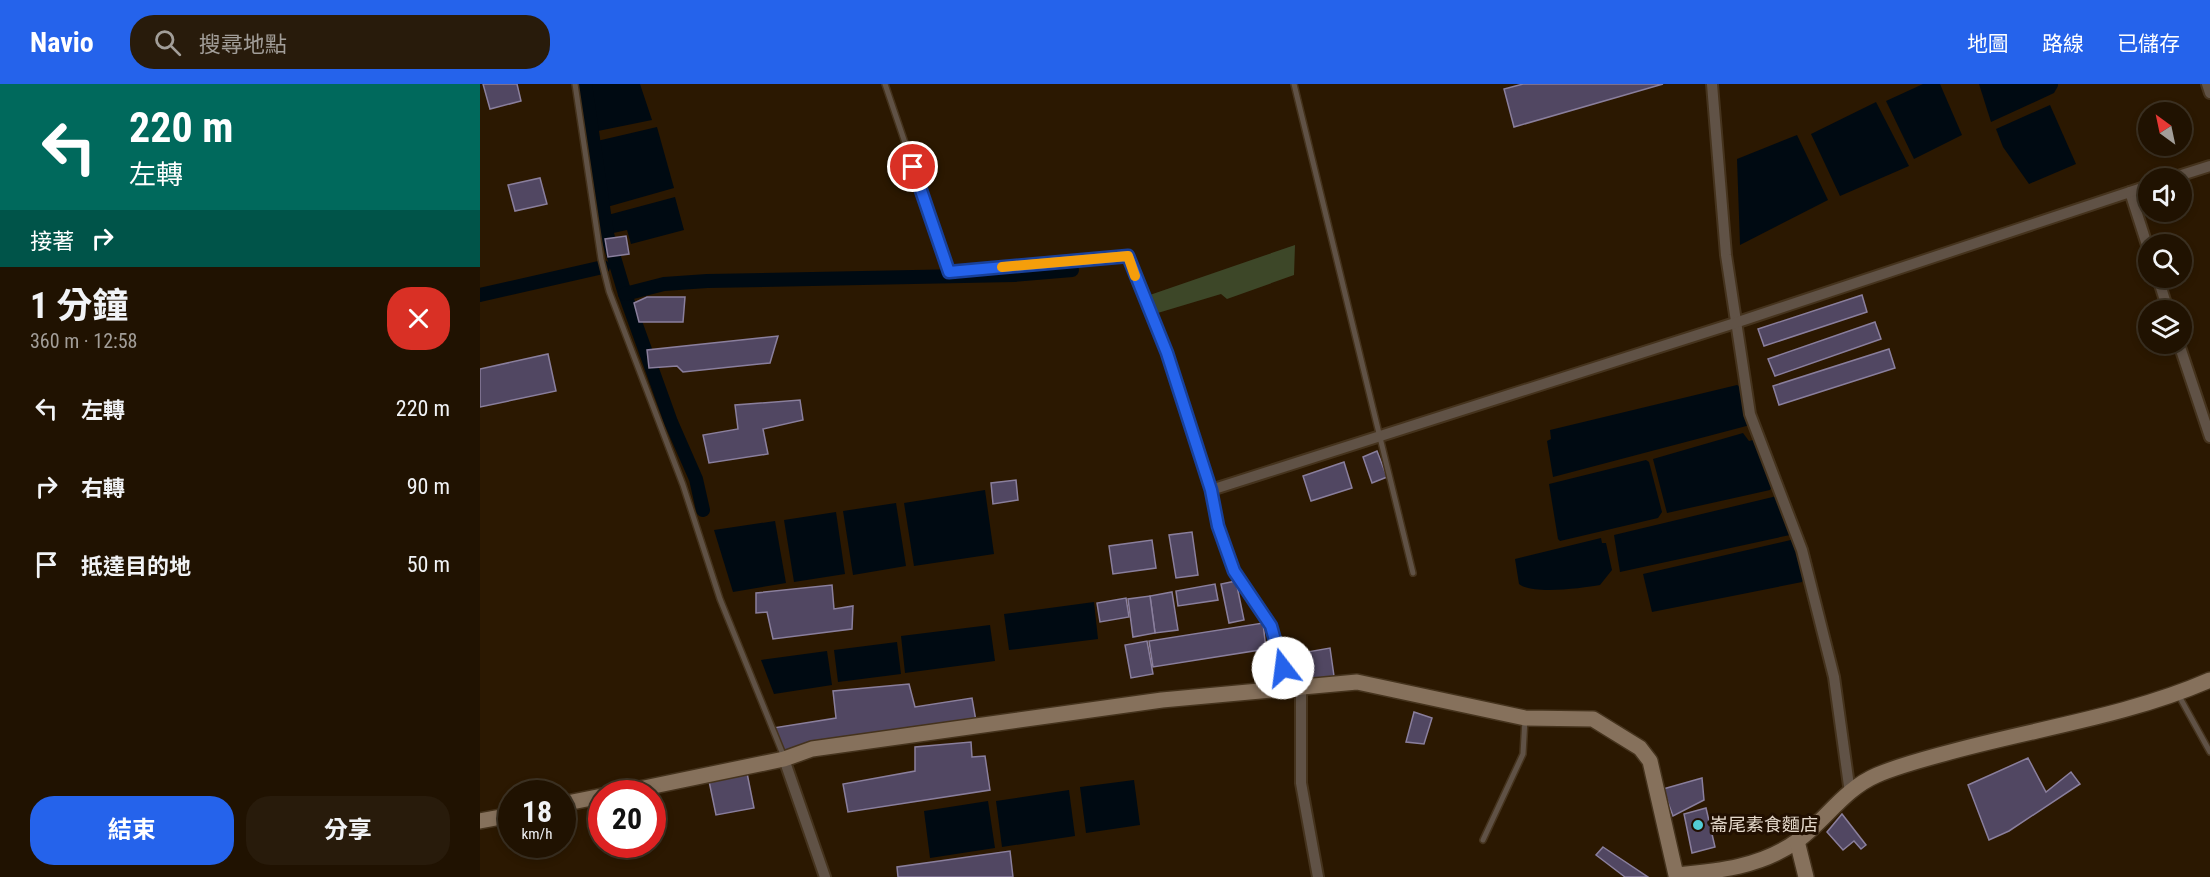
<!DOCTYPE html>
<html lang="zh-TW">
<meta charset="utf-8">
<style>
body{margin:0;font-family:"Roboto Condensed","Noto Sans TC",sans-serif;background:#281b0b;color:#f1f3f6;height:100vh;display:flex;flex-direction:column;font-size:22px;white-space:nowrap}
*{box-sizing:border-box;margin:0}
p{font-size:20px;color:#a29e99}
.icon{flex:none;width:33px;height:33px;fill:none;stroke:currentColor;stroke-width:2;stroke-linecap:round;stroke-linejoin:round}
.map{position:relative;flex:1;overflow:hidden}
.panel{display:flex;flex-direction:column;background:#201201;width:480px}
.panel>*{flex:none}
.top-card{background:#00695c;color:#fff;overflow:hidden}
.needle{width:39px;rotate:327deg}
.controls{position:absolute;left:1658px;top:18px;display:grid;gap:12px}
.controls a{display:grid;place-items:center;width:54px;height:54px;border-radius:50%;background:#201201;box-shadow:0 3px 9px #0003,0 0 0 2px #3d3223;font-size:30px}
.speed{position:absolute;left:18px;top:696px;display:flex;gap:12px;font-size:30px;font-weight:700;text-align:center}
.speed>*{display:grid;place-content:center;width:78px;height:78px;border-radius:50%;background:#201201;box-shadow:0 3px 9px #0003,0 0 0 2px #3d3223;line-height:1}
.speed small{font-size:15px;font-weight:400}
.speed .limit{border:9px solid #d22;background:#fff;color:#111}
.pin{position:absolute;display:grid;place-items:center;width:51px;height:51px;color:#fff;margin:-26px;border:3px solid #fff;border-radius:50%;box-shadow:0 2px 6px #0007}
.me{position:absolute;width:66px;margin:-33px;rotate:345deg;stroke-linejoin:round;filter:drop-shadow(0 0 4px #0008)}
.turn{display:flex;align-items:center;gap:21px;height:126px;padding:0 30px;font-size:27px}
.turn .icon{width:78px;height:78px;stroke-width:2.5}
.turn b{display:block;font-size:42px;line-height:51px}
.then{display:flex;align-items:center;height:57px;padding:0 30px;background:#0003;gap:12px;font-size:22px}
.round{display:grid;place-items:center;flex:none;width:63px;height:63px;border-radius:24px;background:#281b0b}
.summary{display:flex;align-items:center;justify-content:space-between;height:102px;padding:0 30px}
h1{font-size:36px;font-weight:700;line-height:45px}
.action{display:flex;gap:12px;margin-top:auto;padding:12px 30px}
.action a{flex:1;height:69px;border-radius:24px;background:#2563eb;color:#fff;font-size:24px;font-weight:700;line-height:69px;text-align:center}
.action a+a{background:#281b0b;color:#f1f3f6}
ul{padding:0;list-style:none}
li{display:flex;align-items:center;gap:18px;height:78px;padding:0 30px}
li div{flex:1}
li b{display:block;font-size:22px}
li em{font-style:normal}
header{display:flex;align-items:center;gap:36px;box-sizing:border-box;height:84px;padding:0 30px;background:#2563eb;color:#fff}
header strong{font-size:28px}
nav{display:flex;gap:33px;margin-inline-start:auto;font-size:21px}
.search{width:420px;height:54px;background:#281b0b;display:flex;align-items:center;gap:15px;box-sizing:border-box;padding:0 21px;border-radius:24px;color:#a29e99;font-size:22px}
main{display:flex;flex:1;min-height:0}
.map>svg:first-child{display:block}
</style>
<header>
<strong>Navio</strong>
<div class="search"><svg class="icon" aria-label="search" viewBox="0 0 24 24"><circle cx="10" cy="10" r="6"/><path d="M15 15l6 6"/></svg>搜尋地點</div>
<nav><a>地圖</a><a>路線</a><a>已儲存</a></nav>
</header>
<main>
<section class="panel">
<div class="top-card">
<div class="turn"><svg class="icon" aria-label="left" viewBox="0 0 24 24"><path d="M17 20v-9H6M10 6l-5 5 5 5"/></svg><div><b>220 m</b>左轉</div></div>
<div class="then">接著<svg class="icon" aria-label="right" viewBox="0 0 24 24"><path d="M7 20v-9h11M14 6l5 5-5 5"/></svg></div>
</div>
<div class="summary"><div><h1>1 分鐘</h1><p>360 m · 12:58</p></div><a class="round" style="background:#d93025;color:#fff"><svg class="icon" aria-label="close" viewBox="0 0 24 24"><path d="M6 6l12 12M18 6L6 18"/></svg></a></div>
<ul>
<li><svg class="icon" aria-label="left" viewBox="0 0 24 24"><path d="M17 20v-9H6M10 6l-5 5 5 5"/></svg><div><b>左轉</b></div><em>220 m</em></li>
<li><svg class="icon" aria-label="right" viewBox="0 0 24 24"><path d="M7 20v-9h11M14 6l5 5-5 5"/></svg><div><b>右轉</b></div><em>90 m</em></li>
<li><svg class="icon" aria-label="arrive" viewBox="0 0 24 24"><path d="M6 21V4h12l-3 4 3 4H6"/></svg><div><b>抵達目的地</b></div><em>50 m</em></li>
</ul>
<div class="action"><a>結束</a><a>分享</a></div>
</section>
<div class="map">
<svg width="1730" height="793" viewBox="0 0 1730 793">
<rect width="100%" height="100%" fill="#2b1801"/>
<path fill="#3d4728" d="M815 161 814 191 747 215 741 210 671 231 664 213Z"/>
<g fill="#000a12">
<path d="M106 0H160L172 36 113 48Z"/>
<path d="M1443 0H1460L1482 51 1434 75 1406 17Z"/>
<path d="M1499 0H1578V2L1574 9 1511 38Z"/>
<path d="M1396 18 1429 82 1360 112 1331 50Z"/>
<path d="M1570 21 1596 80 1549 100 1523 63 1516 45Z"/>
<path d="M177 43 194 104 127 123 117 57Z"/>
<path d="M1317 51 1348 116 1260 161 1257 75Z"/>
<path d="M195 113 204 146 151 160 147 146 129 150 124 132Z"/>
<path d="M1257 301 1261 303 1274 340 1073 393 1067 357 1071 355 1070 346Z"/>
<path d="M1263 349 1269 357 1273 356 1292 402 1290 406 1187 429 1173 375Z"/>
<path d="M1166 376 1169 378 1182 428 1178 434 1080 457 1078 455 1069 400Z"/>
<path d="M505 406 514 470 434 482 424 419Z"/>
<path d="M1297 412 1312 449 1310 451 1140 488 1134 451Z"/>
<path d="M416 419 426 482 373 491 363 427Z"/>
<path d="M356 428 365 490 314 498 304 436Z"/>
<path d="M295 437 306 499 253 508 234 446Z"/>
<path d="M1121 454 1122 459H1126L1132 486 1120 501C1103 504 1052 511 1039 500L1035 475Z"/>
<path d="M1315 455 1327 490 1322 498 1172 528 1163 490Z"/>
<path d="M614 518 618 555 529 566 524 530Z"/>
<path d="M510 541 515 577 425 589 421 552Z"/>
<path d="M417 558 421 590 358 598 354 566Z"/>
<path d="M347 567 352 601 294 610 281 576Z"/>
<path d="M654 696 660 741 606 749 600 703Z"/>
<path d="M589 706 595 752 522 763 516 717Z"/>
<path d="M508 717 515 764 450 774 444 727Z"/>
</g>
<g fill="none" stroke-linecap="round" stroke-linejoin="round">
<g stroke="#000a12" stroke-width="14">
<path d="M105 0 127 150 145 210 191 338 216 395 223 426"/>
<path d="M145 210 184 200 227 197 534 191 592 186"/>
<path d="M0 211 123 183"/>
</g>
</g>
<g fill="#514762" stroke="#8a7f9d" stroke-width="1.5">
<path d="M3 0H37L41 17 10 25Z"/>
<path d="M1043 0H1183L1034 43 1024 5Z"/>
<path d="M60 94 67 120 35 127 28 101Z"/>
<path d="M146 152 149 170 128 173 125 155Z"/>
<path d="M1382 211 1387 228 1284 262 1278 245Z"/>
<path d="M167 213H205L203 238H159L154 219Z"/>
<path d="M1395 238 1401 255 1295 292 1288 275Z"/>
<path d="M298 252 290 279 203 288 197 282 169 284 167 266Z"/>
<path d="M1409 265 1415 284 1299 321 1293 302Z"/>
<path d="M68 270 76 307 0 323V285Z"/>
<path d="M320 316 323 336 283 345 288 370 229 379 223 351 258 345 255 321Z"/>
<path d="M897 367 907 393 892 399 883 373Z"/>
<path d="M864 378 872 404 831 417 823 392Z"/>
<path d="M536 396 538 416 513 420 511 399Z"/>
<path d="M712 448 718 491 696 494 689 451Z"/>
<path d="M672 456 676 484 633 490 629 462Z"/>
<path d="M756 497 764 536 749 539 741 500Z"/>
<path d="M735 500 738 516 698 522 696 507Z"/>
<path d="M352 501 354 525 373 522 372 545 293 555 287 528 276 529V509Z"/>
<path d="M692 508 698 546 675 549 670 512Z"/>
<path d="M670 512 675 549 653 553 648 515Z"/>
<path d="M646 514 649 533 620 538 617 519Z"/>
<path d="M783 539 786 565 673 583 669 557Z"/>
<path d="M667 557 673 590 651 594 645 561Z"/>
<path d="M850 564 855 599 832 602 827 568Z"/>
<path d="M429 600 435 623 492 614 496 637 302 670 293 644 356 634 353 607Z"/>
<path d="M934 628 952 634 944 660 926 658Z"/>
<path d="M491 658 492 673 505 672 510 706 368 728 363 700 435 687V663Z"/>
<path d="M1548 674 1566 708 1591 688 1600 700 1529 747 1509 756 1488 701Z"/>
<path d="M267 689 274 724 236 731 229 697Z"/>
<path d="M1222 694 1224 716 1193 732 1183 705Z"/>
<path d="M1226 724 1235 763 1212 769 1204 730Z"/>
<path d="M1362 730 1386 761 1381 765 1374 757 1363 766 1347 748Z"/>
<path d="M1123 763 1168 793H1145L1116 771Z"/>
<path d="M530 767 533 793H418L417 783Z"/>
</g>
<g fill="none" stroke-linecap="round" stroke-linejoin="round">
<g stroke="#45331d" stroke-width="8">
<g id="lane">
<path d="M95 0 121 175 129 207 203 401 240 515 304 673"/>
<path d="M405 0 469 188 647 172 687 269 731 406 738 442 754 487 791 542 808 604"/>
<path d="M814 0 933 489"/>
<path d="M1699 612 1730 668"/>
<path d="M1003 756 1043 670 1045 635"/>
</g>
</g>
<g stroke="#45331d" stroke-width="14">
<g id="street">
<path d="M1232 0 1246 171 1270 330 1322 466 1354 593 1370 709"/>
<path d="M1727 0 1730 9"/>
<path d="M1692 94 1730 82"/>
<path d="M1650 108 1668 164"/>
<path d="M1678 194 1688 226"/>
<path d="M1699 260 1730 353"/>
<path d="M731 406 1255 239 1668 102"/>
<path d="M821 604V699L838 793"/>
<path d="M304 675 345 793"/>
</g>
</g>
<g stroke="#45331d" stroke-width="18">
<g id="secondary">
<path d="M135 710 304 675 332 665 682 616 877 598 1045 634 1113 635 1160 664 1170 677 1196 791C1238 787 1281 783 1317 757 1345 737 1364 705 1397 691 1418 682 1441 676 1463 670 1551 645 1645 633 1730 596"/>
<path d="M82 720 122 712"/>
<path d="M0 737 32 731"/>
<path d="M1317 757 1326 793"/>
</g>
</g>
<use href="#lane" stroke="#605246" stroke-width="5"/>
<use href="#street" stroke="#605246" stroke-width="10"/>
<use href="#secondary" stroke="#86715c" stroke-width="15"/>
</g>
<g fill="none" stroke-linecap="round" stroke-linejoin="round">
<g stroke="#184099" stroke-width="15">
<path id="route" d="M433 83 469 188 648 172 687 269 731 406 738 442 754 487 791 542 803 584"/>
</g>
<use href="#route" stroke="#2563eb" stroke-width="10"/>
<path stroke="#f59e0b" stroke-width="10" d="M522 183 648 172 655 192"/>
</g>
<circle fill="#52ccd6" stroke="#210f00" stroke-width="2" cx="1218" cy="741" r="6"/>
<g text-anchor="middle" stroke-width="6" stroke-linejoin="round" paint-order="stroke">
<g font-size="18" fill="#e5d9cb" stroke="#210f00" text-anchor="start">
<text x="1230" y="747">崙尾素食麵店</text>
</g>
</g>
</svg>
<div class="controls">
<a><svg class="needle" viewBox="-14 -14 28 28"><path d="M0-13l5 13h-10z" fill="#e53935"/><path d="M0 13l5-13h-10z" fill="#a29e99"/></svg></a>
<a><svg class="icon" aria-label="sound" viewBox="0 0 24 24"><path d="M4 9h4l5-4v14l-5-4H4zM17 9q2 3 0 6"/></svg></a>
<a><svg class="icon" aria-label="search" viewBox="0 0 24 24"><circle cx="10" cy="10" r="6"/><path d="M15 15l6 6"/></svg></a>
<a><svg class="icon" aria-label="layers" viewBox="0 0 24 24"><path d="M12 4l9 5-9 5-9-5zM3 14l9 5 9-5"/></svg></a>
</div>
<div class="speed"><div>18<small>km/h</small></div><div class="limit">20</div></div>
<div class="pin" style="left:433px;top:83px;background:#d93025"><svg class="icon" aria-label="arrive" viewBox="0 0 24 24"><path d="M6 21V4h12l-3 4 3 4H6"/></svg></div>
<svg class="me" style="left:803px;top:584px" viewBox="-20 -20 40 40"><circle r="19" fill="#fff"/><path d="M0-13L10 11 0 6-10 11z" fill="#2563eb"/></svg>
</div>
</main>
